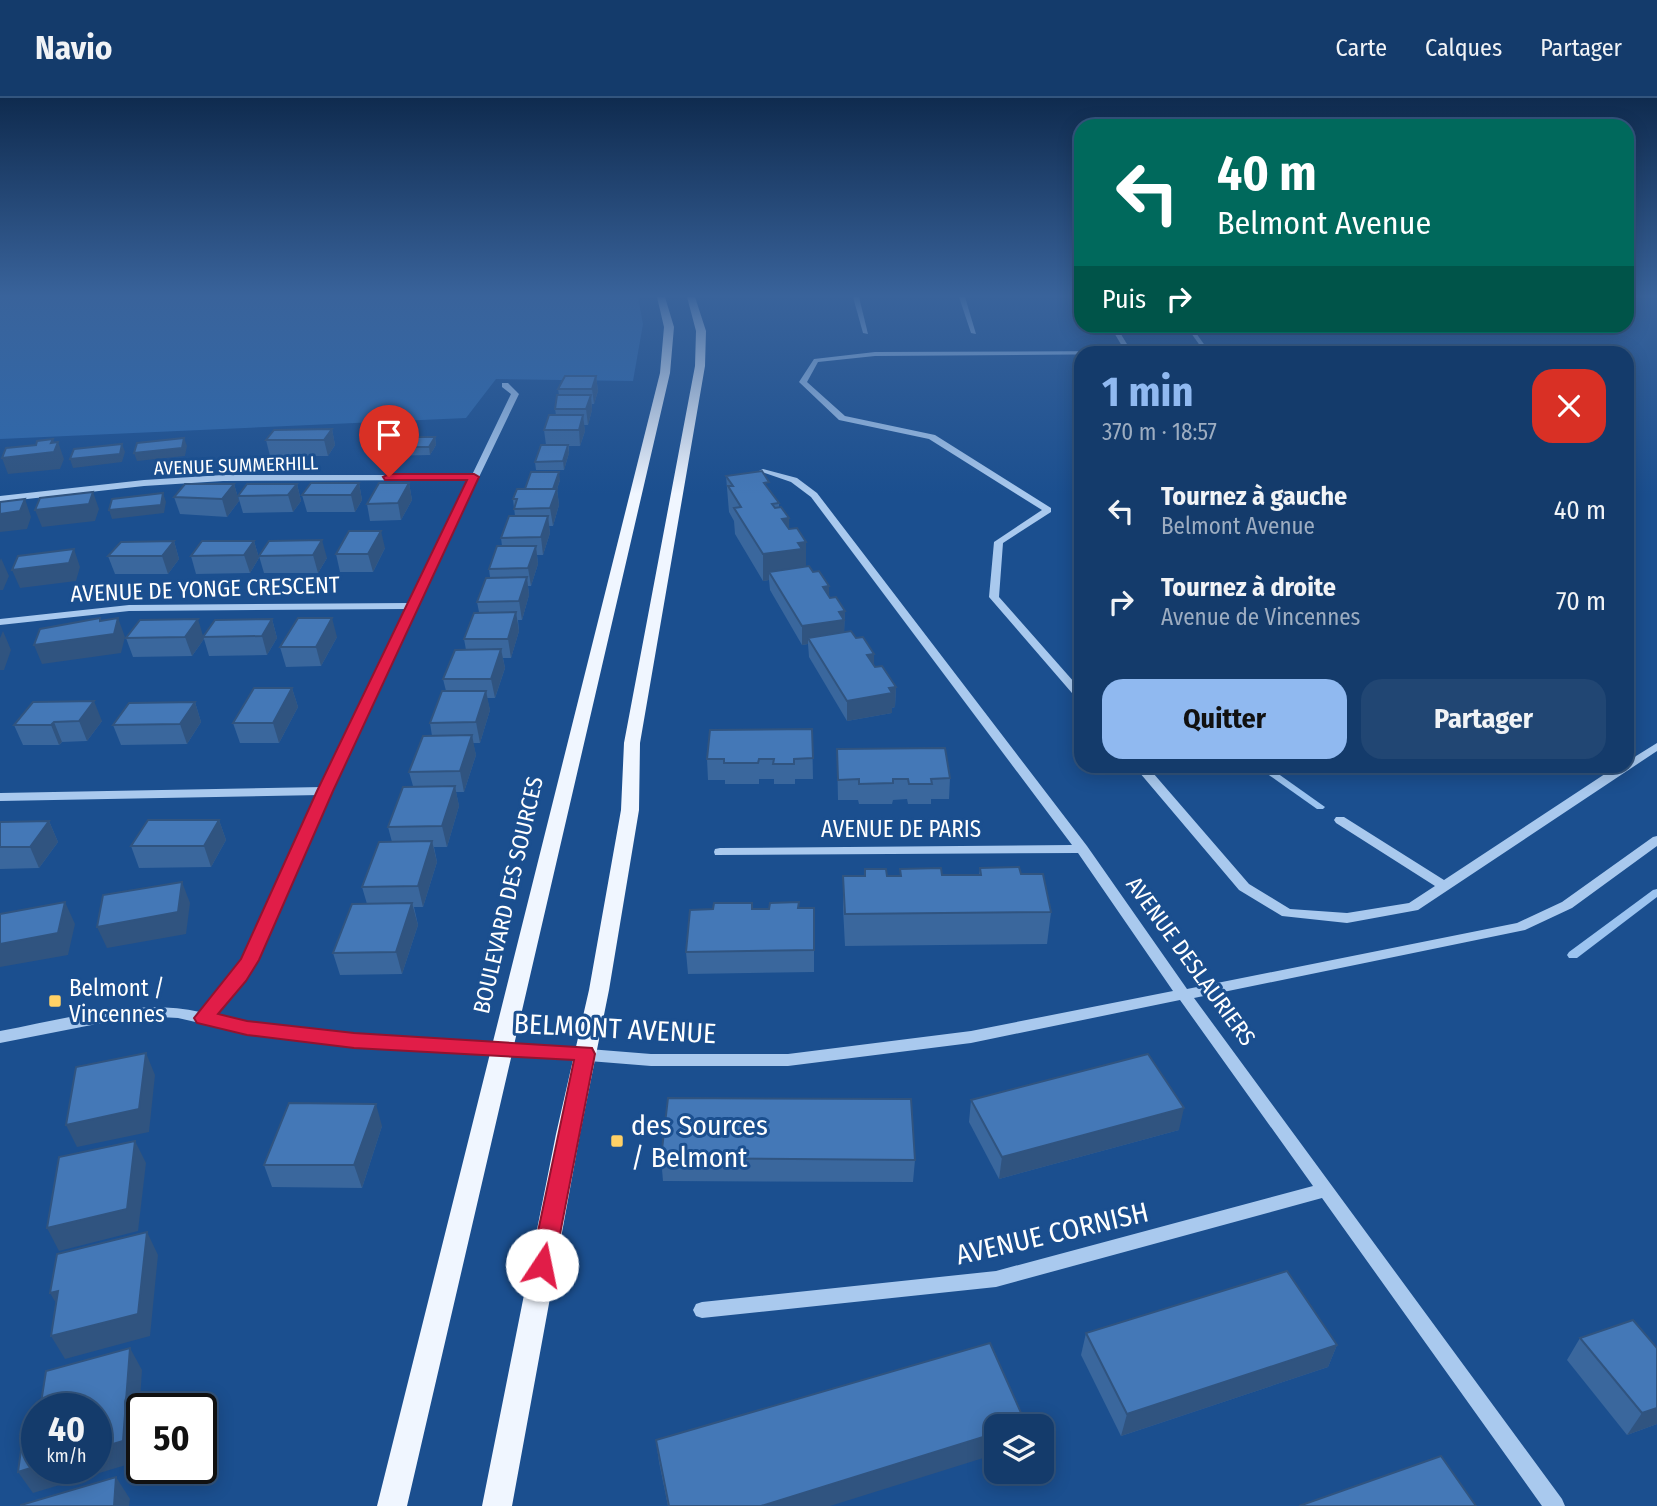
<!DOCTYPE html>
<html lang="fr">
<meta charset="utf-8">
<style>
body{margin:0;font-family:"Fira Sans Condensed",sans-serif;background:#214673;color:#f1f3f6;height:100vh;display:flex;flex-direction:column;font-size:26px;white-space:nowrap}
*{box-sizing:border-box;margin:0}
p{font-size:23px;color:#9dadc1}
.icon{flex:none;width:38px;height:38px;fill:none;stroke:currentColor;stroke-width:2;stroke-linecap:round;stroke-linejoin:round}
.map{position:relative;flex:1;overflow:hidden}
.details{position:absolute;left:1074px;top:248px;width:560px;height:427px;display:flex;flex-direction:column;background:#143b6b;border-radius:21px;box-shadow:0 4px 18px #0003,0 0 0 2px #33557e}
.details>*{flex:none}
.hud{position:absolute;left:1074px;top:21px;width:560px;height:214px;border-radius:21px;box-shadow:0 4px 18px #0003,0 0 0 2px #33557e;background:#00695c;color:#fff;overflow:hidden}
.buttons{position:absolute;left:984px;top:1316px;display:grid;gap:14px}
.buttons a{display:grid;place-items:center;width:70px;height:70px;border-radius:14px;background:#143b6b;box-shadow:0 4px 18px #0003,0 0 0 2px #33557e;font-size:35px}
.speed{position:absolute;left:21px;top:1295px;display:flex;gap:14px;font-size:35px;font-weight:700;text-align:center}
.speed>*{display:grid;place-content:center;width:91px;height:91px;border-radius:50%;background:#143b6b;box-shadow:0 4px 18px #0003,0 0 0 2px #33557e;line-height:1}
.speed small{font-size:18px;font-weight:400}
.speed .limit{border:4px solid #111;border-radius:10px;background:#fff;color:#111}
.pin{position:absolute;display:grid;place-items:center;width:60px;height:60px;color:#fff;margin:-72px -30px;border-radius:50% 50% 50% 0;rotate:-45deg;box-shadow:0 0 7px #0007}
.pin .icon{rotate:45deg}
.me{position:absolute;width:77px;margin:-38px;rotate:11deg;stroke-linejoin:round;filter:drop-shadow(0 0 5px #0008)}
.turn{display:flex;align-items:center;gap:24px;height:147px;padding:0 28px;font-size:32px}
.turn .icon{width:91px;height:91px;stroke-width:2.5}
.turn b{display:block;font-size:49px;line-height:60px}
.then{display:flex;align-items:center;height:66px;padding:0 28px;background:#0003;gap:14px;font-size:26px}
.round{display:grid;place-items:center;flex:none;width:74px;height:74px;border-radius:21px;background:#214673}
.head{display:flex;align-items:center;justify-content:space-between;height:119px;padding:0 28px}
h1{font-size:42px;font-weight:700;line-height:52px;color:#90b9f0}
.primary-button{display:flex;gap:14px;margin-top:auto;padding:14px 28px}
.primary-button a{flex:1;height:80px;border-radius:21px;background:#90b9f0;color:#111;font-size:28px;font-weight:700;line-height:80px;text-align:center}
.primary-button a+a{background:#214673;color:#f1f3f6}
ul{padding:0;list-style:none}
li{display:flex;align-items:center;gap:21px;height:91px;padding:0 28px}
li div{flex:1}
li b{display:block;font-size:26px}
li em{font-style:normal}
header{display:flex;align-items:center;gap:42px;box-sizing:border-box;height:98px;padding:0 35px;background:#143b6b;border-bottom:2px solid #33557e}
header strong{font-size:33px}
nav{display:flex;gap:38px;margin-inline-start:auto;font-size:24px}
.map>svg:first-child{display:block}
</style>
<header>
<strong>Navio</strong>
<nav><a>Carte</a><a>Calques</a><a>Partager</a></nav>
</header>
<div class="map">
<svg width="1657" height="1408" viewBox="0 0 1657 1408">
<rect width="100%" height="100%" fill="#1b4f8f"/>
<path fill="#2e69ad" d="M0 199H638L643 226 633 283 496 281 466 320 0 341Z"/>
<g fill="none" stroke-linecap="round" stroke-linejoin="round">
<g fill="#9cc4f0" fill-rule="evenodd">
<path d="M1186 228H1191L1211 256H1206Z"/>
<path d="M1256 668H1267L1325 709 1323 711H1317Z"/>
<path d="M1657 791V799L1577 860H1569L1567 857 1569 854 1653 792Z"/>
</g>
<g fill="#a9c9ee" fill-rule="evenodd">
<path d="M853 199H859L868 236 863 235Z"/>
<path d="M959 199H965L976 236 971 235Z"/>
<path d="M1110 228H1116L1133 256 875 258 818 264 807 284 845 318 935 337 1051 410V414L1003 445 999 499 1082 593V603L1078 602 989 499 994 444 1042 412 929 341 839 322 799 284 814 261 875 254 1125 253Z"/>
<path d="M502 285H508L519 296 417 508 257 862 244 882 215 917 248 924 354 936 502 944 651 956H788L971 933 1173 893 1078 755 715 757 714 754 715 751 720 750 1072 747 811 399 791 384 759 373 763 371 797 380 817 395 1087 748 1187 891 1517 825 1562 804 1653 739 1657 738V748L1572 810 1525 832 1194 900 1562 1401 1565 1408H1542L1322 1100 996 1189 702 1220 696 1218 693 1212 696 1206 702 1204 996 1173 1313 1088 1180 902 971 945 788 968H651L502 956 354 948 248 936 178 920 160 919 107 924 0 945V933C65 921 135 900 200 914L244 861 320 697 0 703V695L323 689 406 511 129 513 0 527V521L129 507 409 505 469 382 223 383 144 388 0 404V398L144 382 223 377H472L511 296 502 289Z"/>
<path d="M1657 645V653L1418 812 1347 825 1282 818 1239 792 1134 668H1147L1249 786 1290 811 1347 815 1409 805 1435 788 1336 725 1334 722 1336 719H1344L1444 782 1617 668H1628V663Z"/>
</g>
<g fill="#f0f6ff" fill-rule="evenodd">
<path d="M657 199H665L674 229 670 275 407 1408H377L660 275 664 229Z"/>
<path d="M687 199H695L706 233 705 268 640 645 639 712 609 892 580 1036 512 1408H482L556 1036 589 892 621 712 624 645 695 268 696 233Z"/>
</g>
</g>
<g fill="#3a679d">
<path d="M596 278 598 293 594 306H592V312L588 327H584L585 333 580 348H569V355L564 372H536L535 364 546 347 544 332 556 317 555 311 559 297 558 291Z"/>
<path d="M332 331 335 347 328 358H270L266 342Z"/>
<path d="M435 339 436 347 430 357 386 358 385 349Z"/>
<path d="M726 378 770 392 779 405V410L789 420V431L806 469 829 499 845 513 844 534 874 567 896 589 895 609 892 610V615L847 623 809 559 808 546 802 547 770 492 769 482 763 483 735 436 734 423 729 414Z"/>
<path d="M560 382 557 391 559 407 553 428H549L550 435 543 457H537L538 466 531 488H528L529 497 522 522H518L519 533 511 560H503L505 570 495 600H487L490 612 480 645H473L476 657 464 694H456L459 708 447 749H434L437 764 423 809H414L418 827 402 876 340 877 333 855 367 806 362 789 392 744 388 729 413 688 409 674 432 638 430 625 446 593 443 581 466 552 464 541 479 514 477 504 490 479 489 471 502 448 501 440 515 418 513 401 525 391Z"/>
<path d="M359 385 362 402 355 414H307L302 397Z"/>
<path d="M409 385 412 402 401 422 370 423 367 406Z"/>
<path d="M234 386 239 403 227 419 180 416 174 399Z"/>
<path d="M297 386 301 403 293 414 243 415 238 398Z"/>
<path d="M174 443 179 461 168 476H115L108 458Z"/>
<path d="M254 443 259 460 250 475 196 476 191 458Z"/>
<path d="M269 443 327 460 318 475H264L259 458Z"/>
<path d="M385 450 373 474H340L336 456Z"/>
<path d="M272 521 277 540 267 557 209 558 204 541 192 558 133 559 126 540 203 538Z"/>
<path d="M337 539 321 568 286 569 280 549Z"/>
<path d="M292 590 298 609 279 645H240L233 625Z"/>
<path d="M33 604 102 623 87 643 62 644 59 647H23L14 627Z"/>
<path d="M195 604 201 624 187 646 121 647 113 627Z"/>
<path d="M812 631 813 681H795V686H774V681H759V686H725V682H708L707 661Z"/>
<path d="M837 651 950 680 949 701H931V706H908L907 701 893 702 892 706H859L858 702H838Z"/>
<path d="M219 722 226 742 211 769 139 770 131 748Z"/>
<path d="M49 723 58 744 39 770 0 771V724Z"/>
<path d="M980 770 1021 776 1051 814 1047 846 845 848 843 810V778H900V771L942 777H979Z"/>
<path d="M814 810V874L688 876 686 854 713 811Z"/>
<path d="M971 1002 1179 1032 999 1081 969 1024Z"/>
<path d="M382 1028 362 1090 272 1089 264 1067Z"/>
<path d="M661 1060 915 1062 913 1084 663 1083Z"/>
<path d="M1086 1235 1337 1247 1328 1269 1121 1338 1081 1257Z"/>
<path d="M1580 1240 1657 1250V1326L1627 1337 1567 1262Z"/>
<path d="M656 1342 830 1408H668L659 1364Z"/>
</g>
<g fill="#305480">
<path d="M596 278 598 293 594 306 592 291Z"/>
<path d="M591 297 592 312 588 327 586 311Z"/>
<path d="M583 317 585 333 580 348 579 332Z"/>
<path d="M332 331 335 347 328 358 324 342Z"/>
<path d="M435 339 436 347 430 357 429 349Z"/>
<path d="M184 340 187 348 185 358 137 363 134 355Z"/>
<path d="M53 341 56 350 58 344 64 361 60 371 8 376 2 360 51 345Z"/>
<path d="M122 346 125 354 122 364 73 370 70 361Z"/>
<path d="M568 347 569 355 564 372 563 363Z"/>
<path d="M559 374 560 382 557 391 559 407 553 428 550 410 553 392Z"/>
<path d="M359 385 362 402 355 414 351 397Z"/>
<path d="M409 385 412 402 401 422 398 405Z"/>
<path d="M234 386 239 403 227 419 222 401Z"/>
<path d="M297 386 301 403 293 414 288 397Z"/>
<path d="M93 394 99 411 95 423 42 429 35 412Z"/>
<path d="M163 395 166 404 164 415 112 421 109 412Z"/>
<path d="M25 401 31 419 27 431 0 434V416Z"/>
<path d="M548 418 550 435 543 457 541 439Z"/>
<path d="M789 420V446L782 421Z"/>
<path d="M381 433 385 450 373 474 368 456Z"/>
<path d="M322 442 327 460 318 475 313 457Z"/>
<path d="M174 443 179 461 168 476 162 458Z"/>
<path d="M254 443 259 460 250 475 244 457Z"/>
<path d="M806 444V470L769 474V482L763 483V456L798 445Z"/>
<path d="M536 448 538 466 531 488 528 470Z"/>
<path d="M74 451 80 469 76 483 20 490 12 472Z"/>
<path d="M1 460 9 478 3 492H0V463Z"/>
<path d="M527 479 529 497 522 522 519 503Z"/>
<path d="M829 488V506L823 489Z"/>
<path d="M845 513 844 541 808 540V546L802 547V528L839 514Z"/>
<path d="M516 514 519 533 511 560 508 541Z"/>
<path d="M100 520 106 537 118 520 125 539 121 555 42 566 34 547 100 523Z"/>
<path d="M332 520 337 539 321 568 316 549Z"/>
<path d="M198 521 204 541 192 558 185 539Z"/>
<path d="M272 521 277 540 267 557 262 538Z"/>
<path d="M3 533 11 552 4 572H0V540Z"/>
<path d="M501 551 505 570 495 600 491 581Z"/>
<path d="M874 556V575L867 557Z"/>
<path d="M896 589 895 609 892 610V615L847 623V603Z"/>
<path d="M292 590 298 609 279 645 273 625Z"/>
<path d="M486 593 490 612 480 645 476 624Z"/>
<path d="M94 603 102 623 87 643 79 623Z"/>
<path d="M195 604 201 624 187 646 180 626Z"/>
<path d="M54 624 62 644 59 647 51 627Z"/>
<path d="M472 637 476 657 464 694 460 673Z"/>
<path d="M455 688 459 708 447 749 442 728Z"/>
<path d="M219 722 226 742 211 769 204 748Z"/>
<path d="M49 723 58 744 39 770 30 749Z"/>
<path d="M432 743 437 764 423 809 418 788Z"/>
<path d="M182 784 190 805 186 836 107 850 97 829Z"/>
<path d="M65 804 75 826 68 857 0 869V846Z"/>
<path d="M412 805 418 827 402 876 396 854Z"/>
<path d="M146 955 155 977 149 1034 77 1049 66 1027Z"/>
<path d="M376 1006 382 1028 362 1090 354 1067Z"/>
<path d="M1184 1010 1179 1032 999 1081 1002 1059Z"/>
<path d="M135 1043 146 1065 138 1133 59 1153 47 1130Z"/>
<path d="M147 1134 158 1157 150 1238 65 1261 51 1238Z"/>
<path d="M58 1193 63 1217 50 1195Z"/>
<path d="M1337 1247 1328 1269 1121 1338 1127 1316Z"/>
<path d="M130 1250 142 1272 136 1364 33 1395 18 1374 37 1368V1370H96V1351Z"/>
<path d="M1657 1310V1326L1627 1337 1642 1315Z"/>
<path d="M996 1335V1356L830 1408H761Z"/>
<path d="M116 1379 130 1401 129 1408H114Z"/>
</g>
<g fill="#4478b7" stroke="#305480" stroke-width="2">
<path d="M565 278H596L592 291H558Z"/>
<path d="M557 297H591L586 311H555Z"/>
<path d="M549 317H583L579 332H544Z"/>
<path d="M332 331 324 342H266L274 332Z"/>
<path d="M391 339H435L429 349H385Z"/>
<path d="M184 340 182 350 134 355 137 345Z"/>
<path d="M53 341 51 345 58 344 54 354 2 360 6 350 36 347 37 343Z"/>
<path d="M122 346 120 356 70 361 74 351Z"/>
<path d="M541 347H568L563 363 535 364Z"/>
<path d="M762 373 769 384 764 385 779 405 772 406 775 410 781 409 789 420 782 421 789 431 797 430 806 444 798 445 802 451 763 456 734 410 741 409 728 388H733L726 378Z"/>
<path d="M531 374H559L553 391H525Z"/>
<path d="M311 385H359L351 397H302Z"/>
<path d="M379 385H409L398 405 367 406Z"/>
<path d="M185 386H234L222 401 174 399Z"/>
<path d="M247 386H297L288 397 238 398Z"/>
<path d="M517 391H557L550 410 514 411 517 401H513Z"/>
<path d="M93 394 89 406 35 412 40 400Z"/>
<path d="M163 395 161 407 109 412 112 401Z"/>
<path d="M25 401 20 413 0 416V404Z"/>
<path d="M509 418H548L541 439 501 440Z"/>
<path d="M349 433H381L368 456H336Z"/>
<path d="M322 442 313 457 259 458 269 443Z"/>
<path d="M174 443 162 458H108L121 444Z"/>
<path d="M202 443H254L244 457 191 458Z"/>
<path d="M497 448H536L528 470 489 471Z"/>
<path d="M74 451 69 465 12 472 18 458Z"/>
<path d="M809 468 813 474 819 473 829 488 823 489 830 500 836 499 845 513 839 514 844 522 802 528 769 474Z"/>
<path d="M527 479 519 503 477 504 486 480Z"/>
<path d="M516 514 508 541H464L474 515Z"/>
<path d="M100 520V523L118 520 114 536 34 547 40 531Z"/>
<path d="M298 520H332L316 549H280Z"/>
<path d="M198 521 185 539 126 540 140 522Z"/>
<path d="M272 521 262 538 203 539 215 522Z"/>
<path d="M851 533 856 540 863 539 874 556 867 557 875 569 882 568 896 589 889 590 892 595 847 603 808 540Z"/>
<path d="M501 551 491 581H443L455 552Z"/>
<path d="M254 590H292L273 625H233Z"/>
<path d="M442 593H486L476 624 430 625Z"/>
<path d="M94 603 79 623 54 624 51 627H14L33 604Z"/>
<path d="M195 604 180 626 113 627 129 605Z"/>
<path d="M812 631 813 660 794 661V666H773L774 661H759L758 665H724V661H707L710 632Z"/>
<path d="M472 637 460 673 409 674 423 638Z"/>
<path d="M945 650 950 680 931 681 932 686H909L908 681H893V685L859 686V681L838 682 837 651Z"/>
<path d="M455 688 442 728 388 729 403 689Z"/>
<path d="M148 722H219L204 748H131Z"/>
<path d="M49 723 30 749H0V724Z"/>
<path d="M432 743 418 788 362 789 379 744Z"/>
<path d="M1019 769 1021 776H1043L1051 814 845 816 843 778H865V771H886L887 778H901L900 771 941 770 942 777H981L980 770Z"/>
<path d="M182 784 178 814 97 829 103 797Z"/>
<path d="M65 804 58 835 0 846V816Z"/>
<path d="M799 804 798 810H814V852L686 854 690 812 713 811 714 805H752V811H769L770 805Z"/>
<path d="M412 805 396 854 333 855 352 806Z"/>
<path d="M146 955 139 1011 66 1027 76 969Z"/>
<path d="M1148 956 1184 1010 1002 1059 971 1002Z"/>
<path d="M668 1000 911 1001 915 1062 661 1060Z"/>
<path d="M289 1005 376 1006 354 1067H264Z"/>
<path d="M135 1043 127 1111 47 1130 59 1059Z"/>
<path d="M147 1134 138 1216 51 1238 58 1193 50 1195 57 1156Z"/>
<path d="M1287 1173 1337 1247 1127 1316 1086 1235Z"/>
<path d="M1633 1222 1657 1250V1310L1642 1315 1580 1240Z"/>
<path d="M990 1245 1026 1326 1019 1328H996V1335L761 1408H669L656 1342Z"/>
<path d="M130 1250 123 1343 96 1351V1311H40L46 1273Z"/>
<path d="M37 1319V1368L18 1374 25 1322Z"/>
<path d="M1441 1358 1476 1408H1299Z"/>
<path d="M116 1379 114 1408H21V1407Z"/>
</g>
<linearGradient id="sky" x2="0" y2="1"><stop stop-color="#0f2b4f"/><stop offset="0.5" stop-color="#39639b"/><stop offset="1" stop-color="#39639b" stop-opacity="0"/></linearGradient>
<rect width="1657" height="396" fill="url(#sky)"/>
<path fill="#e11d48" stroke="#92132f" stroke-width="2" d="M389 376H474L479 379 333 693 259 862 246 883 218 916 247 923 354 935 592 950 595 956 554 1167 551 1174 542 1177 534 1174 531 1167 574 962 354 950 247 937 197 925 194 920 241 861 317 693 467 382H385L383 379Z"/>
<g fill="#ffd166" stroke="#1b4f8f" stroke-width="2.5">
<rect x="48" y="896" width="14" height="14" rx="3.5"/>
<rect x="610" y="1036" width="14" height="14" rx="3.5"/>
</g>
<g text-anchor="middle" stroke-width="6" stroke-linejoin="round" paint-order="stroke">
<g font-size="19" fill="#fff" stroke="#1b4f8f">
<text transform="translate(236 367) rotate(-2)" y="7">AVENUE SUMMERHILL</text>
</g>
<g font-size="23" fill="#fff" stroke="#1b4f8f">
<text transform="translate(205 491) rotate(-2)" y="8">AVENUE DE YONGE CRESCENT</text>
<text x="901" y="739">AVENUE DE PARIS</text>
<text transform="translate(508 797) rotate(-77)" y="8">BOULEVARD DES SOURCES</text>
<text transform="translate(1191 863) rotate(54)" y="8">AVENUE DESLAURIERS</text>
</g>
<g font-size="23" fill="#fff" stroke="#1b4f8f" text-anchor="start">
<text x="69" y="898">Belmont /<tspan x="69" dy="26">Vincennes</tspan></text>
</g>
<g font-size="28" fill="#fff" stroke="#1b4f8f">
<text transform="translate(615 930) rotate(3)" y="10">BELMONT AVENUE</text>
<text transform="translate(1052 1135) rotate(-13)" y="10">AVENUE CORNISH</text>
</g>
<g font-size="28" fill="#fff" stroke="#1b4f8f" text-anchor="start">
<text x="631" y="1037">des Sources<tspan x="631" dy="32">/ Belmont</tspan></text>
</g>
</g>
</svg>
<div class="buttons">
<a><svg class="icon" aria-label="layers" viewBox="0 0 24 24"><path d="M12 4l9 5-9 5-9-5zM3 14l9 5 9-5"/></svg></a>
</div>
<div class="speed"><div>40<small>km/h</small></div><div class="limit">50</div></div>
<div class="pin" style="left:389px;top:379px;background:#d93025"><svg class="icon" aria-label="arrive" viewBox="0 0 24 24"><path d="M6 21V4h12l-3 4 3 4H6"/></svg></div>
<svg class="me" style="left:542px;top:1167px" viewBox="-20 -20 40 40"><circle r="19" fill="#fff"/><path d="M0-13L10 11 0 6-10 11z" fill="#e11d48"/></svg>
<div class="hud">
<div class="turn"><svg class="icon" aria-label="left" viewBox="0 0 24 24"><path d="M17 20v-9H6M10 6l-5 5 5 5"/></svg><div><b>40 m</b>Belmont Avenue</div></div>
<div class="then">Puis<svg class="icon" aria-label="right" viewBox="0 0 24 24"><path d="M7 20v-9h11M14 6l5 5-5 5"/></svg></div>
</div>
<section class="details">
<div class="head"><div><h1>1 min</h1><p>370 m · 18:57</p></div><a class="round" style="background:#d93025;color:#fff"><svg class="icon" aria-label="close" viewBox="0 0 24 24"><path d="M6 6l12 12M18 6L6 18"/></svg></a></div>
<ul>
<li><svg class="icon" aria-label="left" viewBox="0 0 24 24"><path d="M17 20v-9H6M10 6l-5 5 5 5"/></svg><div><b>Tournez à gauche</b><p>Belmont Avenue</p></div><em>40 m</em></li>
<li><svg class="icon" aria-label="right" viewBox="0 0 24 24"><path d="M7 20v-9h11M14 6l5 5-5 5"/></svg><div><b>Tournez à droite</b><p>Avenue de Vincennes</p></div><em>70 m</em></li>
</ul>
<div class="primary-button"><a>Quitter</a><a>Partager</a></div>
</section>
</div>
